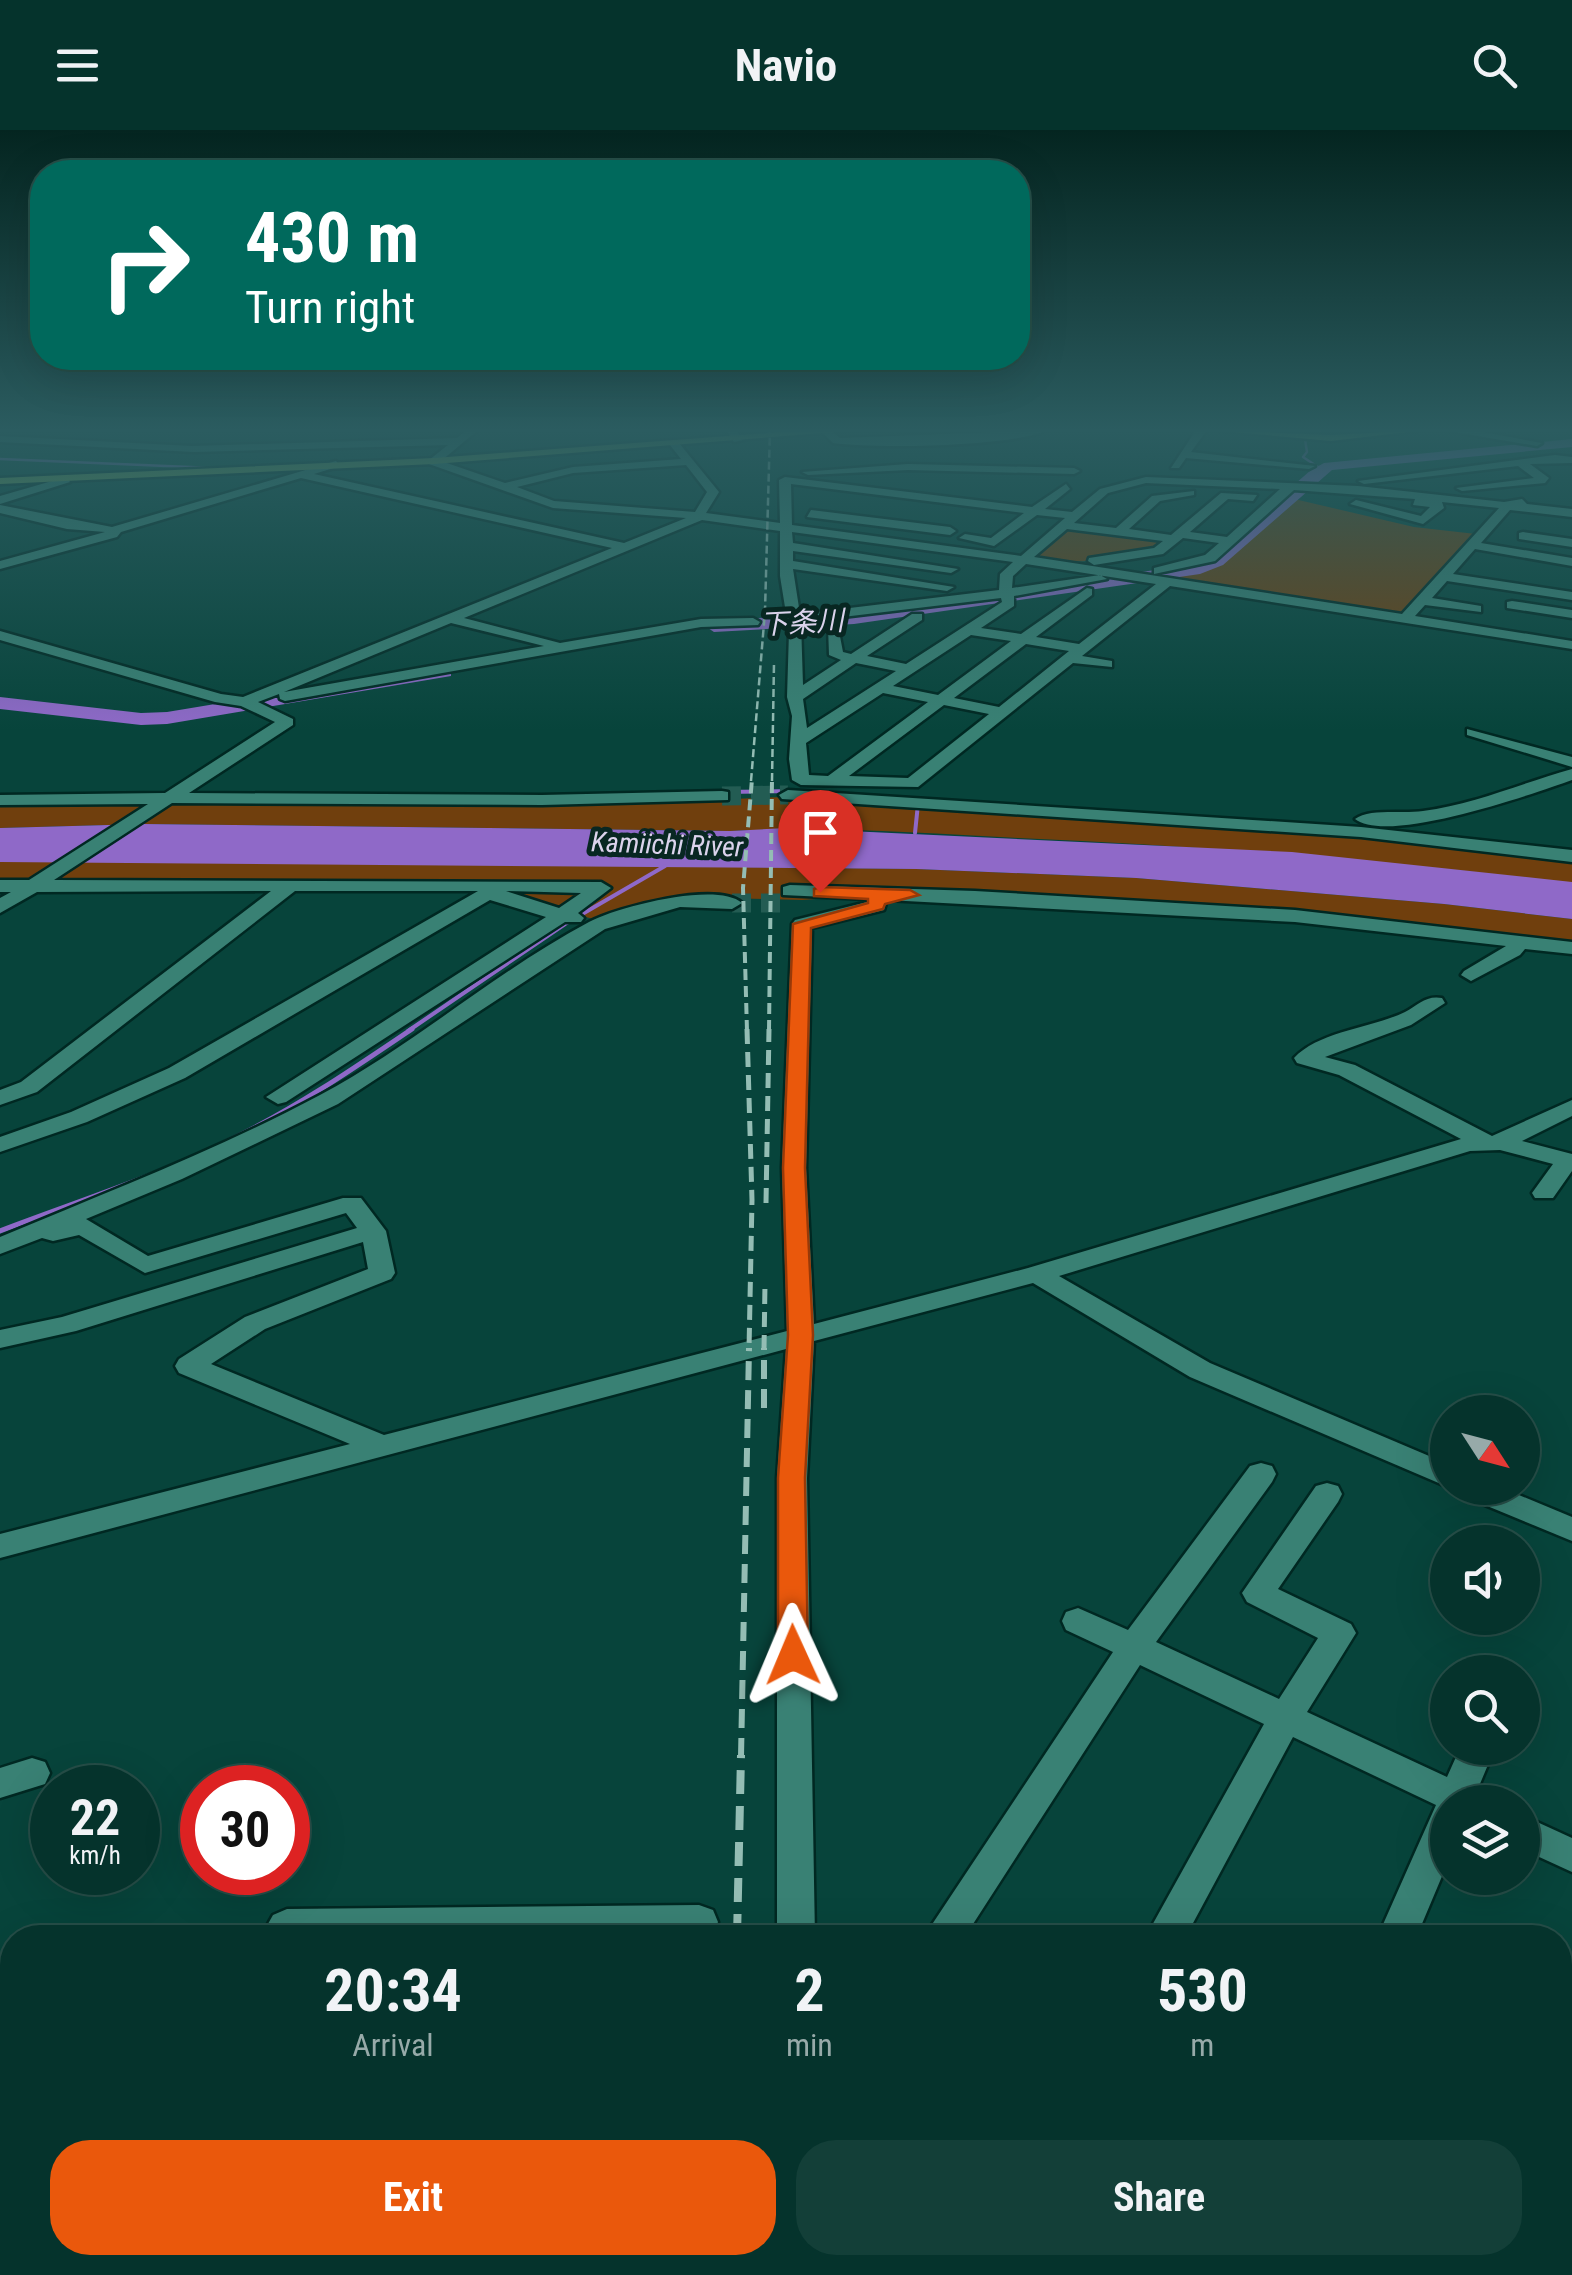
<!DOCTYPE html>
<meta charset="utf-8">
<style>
body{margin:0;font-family:"Roboto Condensed","Noto Sans JP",sans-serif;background:#133f38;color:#f1f3f6;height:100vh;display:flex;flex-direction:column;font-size:38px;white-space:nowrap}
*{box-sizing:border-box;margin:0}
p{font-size:32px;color:#97aaa9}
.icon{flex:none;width:55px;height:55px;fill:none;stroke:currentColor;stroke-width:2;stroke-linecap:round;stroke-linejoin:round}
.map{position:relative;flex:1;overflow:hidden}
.drawer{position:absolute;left:0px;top:1795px;width:1572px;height:350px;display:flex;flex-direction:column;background:#05332c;border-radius:40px 40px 0 0;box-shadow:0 10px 40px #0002,0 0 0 2px #264e48}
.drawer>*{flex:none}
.hud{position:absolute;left:30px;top:30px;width:1000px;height:210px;border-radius:40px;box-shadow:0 10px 40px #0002,0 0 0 2px #264e48;background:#00695c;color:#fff;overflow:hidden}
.needle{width:65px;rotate:126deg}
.controls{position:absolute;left:1430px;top:1265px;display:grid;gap:20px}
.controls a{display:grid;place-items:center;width:110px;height:110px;border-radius:50%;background:#05332c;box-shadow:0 10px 40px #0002,0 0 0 2px #264e48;font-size:50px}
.speed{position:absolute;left:30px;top:1635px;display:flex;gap:20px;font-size:50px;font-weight:700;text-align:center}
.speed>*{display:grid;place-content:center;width:130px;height:130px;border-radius:50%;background:#05332c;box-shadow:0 10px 40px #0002,0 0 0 2px #264e48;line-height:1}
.speed small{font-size:25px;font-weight:400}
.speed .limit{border:15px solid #d22;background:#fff;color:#111}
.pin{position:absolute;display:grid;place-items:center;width:85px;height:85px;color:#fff;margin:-102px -42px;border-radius:50% 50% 50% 0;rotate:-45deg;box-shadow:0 0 10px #0007}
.pin .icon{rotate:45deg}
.me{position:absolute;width:110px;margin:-55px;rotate:359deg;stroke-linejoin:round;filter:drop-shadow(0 0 8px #0008)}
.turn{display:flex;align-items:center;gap:35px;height:210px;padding:0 50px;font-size:45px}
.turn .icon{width:130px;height:130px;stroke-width:2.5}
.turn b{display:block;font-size:70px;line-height:85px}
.eta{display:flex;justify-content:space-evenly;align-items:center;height:170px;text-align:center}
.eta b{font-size:60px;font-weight:700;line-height:70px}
.action{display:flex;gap:20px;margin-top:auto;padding:20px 50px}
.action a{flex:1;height:115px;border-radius:40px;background:#ea580c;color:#fff;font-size:40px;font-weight:700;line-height:115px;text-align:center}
.action a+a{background:#133f38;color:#f1f3f6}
header{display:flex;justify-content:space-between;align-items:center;height:130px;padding:0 50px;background:#05332c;font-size:45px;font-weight:700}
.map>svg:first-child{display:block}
</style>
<header><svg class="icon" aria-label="menu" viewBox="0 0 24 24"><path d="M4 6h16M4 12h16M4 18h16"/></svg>Navio<svg class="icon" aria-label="search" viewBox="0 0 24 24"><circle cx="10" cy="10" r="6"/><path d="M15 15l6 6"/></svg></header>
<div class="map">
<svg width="1572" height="2145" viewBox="0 0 1572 2145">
<rect width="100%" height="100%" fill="#07443b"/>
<g fill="#703f0d">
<path d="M1290 368 1414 397 1476 404 1406 488 1168 448 1217 431Z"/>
<path d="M1069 397 1166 409C1137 433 1066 434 1029 429Z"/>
<path d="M784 667 871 677 1341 704 1572 730V753C1388 731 1204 716 1018 708 922 703 826 696 730 701L144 694 0 698V673L368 669 603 674Z"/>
<path d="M91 730 916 739 1136 748 1444 774 1572 789V814L913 762 802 770 680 767 593 789 484 759 0 752V732Z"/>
<path d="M603 2132 692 2133 691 2145H596Z"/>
</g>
<path fill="#8f69c8" d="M144 694 730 701 786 698 1292 722 1572 752V789L1444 774 1136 748 916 739 0 732V698Z"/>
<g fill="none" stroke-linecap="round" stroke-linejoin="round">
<g stroke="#8f69c8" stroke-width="2.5">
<path d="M0 329 214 338 336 332"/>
<path d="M407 329 431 328"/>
<path d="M1321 339 1303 327 1307 322 1305 309 1323 300"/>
</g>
<g stroke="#8f69c8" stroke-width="4">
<path d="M718 662 792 661"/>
<path d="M183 663 497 665"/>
<path d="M915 703 918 674"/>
<path d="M408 901 565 794 665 736"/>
</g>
<path stroke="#8f69c8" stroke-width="5" d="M0 1101C81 1070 165 1044 242 1004 302 974 357 936 412 899"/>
<g stroke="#8f69c8" stroke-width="8">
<path d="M0 2107 12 2104"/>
<path d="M1399 2132 1441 2145"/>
</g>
<g fill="#8f69c8" fill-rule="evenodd">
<path d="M1572 309V317L1332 340 1223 435 1200 444 854 494 714 502 705 496 714 490 854 484 1196 434 1211 427 1311 340 1324 333Z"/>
<path d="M444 536 451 538V546L167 594 141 595 0 579V567L141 583 167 582Z"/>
</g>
<g stroke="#235c53" stroke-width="19" stroke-dasharray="19 10" stroke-linecap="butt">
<path d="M722 666 788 665"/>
<path d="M732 773H785"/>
</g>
<g stroke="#002822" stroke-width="5">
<g id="minor">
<path d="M466 300H478L441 331 505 353 573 337 681 329 670 315 679 313 719 362 706 383 780 393 779 350 785 347 1032 377 1066 354 1070 359 1045 379 1072 382 1100 359 1146 347 1358 356 1504 372 1522 369 1527 374 1572 379V387L1510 380 1481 413 1572 428V436L1475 419 1453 444 1572 462V470L1447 451 1432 468 1481 476V482L1425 475 1415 486 1572 511V519L1170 456 1082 526 1112 531V537L1073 533 918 657 801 655 792 650 789 629 792 586 787 567 789 502 780 446V401L702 390 464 488 560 513 701 489 753 488 760 492 758 495 701 497 285 571 280 569 279 564 258 572 293 589V595L189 663 542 665 722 661 728 662V670L542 675 172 673 54 750 601 752 611 758 578 783 584 788 581 792H565L286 972 278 974 266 967 546 787 490 770 185 948 87 992 0 1022V1007L71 982 169 938 478 761H295L37 962 0 975V960L21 952 271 761 37 762 0 783V768L11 762H0V750H29L148 674 0 675V665L165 663 275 592 241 576 215 572 0 510V501L221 564 243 567 612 418 301 348 121 402 117 407 0 439V431L105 402 67 399 0 383V375L112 397 336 331 340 336 314 344 624 413 686 388 553 378 429 334V330L448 315 194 322 0 312V306L192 316 457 308ZM686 335 707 362 695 382 554 371 517 357 573 343ZM1146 353 1280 359 1227 407 1190 402 1228 369 1253 371 1257 365 1221 363 1171 405 1129 399 1160 371 1194 365V361L1152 366 1116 398 1074 393 1108 363ZM791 354 1024 383 991 408 965 404 959 408 994 416 1037 385 1065 388 1021 426 792 395ZM1294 360 1415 369 1413 375 1430 377 1421 386 1356 370 1350 374 1423 394 1444 378 1442 372 1499 378 1402 484 1034 427 1067 399 1163 411 1154 418 1089 428 1088 431 1094 435 1163 424 1183 408 1219 413 1205 425 1154 438V444L1215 431ZM792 402 1013 432 1000 444 999 460 800 484 793 439 947 461 954 457 793 431V421L951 443 958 439 793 413ZM1026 434 1156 454 1079 514 1036 507 1092 465V459L1087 458 1021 504 981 498 1014 476V466L1107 449 1100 445 1012 458 1013 446ZM1001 468 1002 472 906 534 867 526 922 490V484H912L851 524 843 522 838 496H828L829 525 841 530 803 555 801 492ZM451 493 544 516 284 562ZM971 505 1011 511 938 565 893 556ZM1026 514 1069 521 999 577 954 568ZM856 533 896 541 807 598 803 569ZM883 563 928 572 828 646 809 645 806 613ZM944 575 989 584 908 648 849 646ZM506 761 581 763 559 778Z"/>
<path d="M726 300H736L743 310 734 312Z"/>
<path d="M831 300 840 308 1048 300C1011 317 877 319 833 313L822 302Z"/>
<path d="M1196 300H1207L1191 322 1315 336 1309 339 1186 328 1179 338H1171Z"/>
<path d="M1443 300H1472L1542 313 1537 316Z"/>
<path d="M1555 325 1572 327V333L1530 334 1549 348 1545 353 1462 361 1456 358 1534 348 1518 336 1364 354 1358 351Z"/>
<path d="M908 334 1074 338 1080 341 1074 344 908 340 808 345 802 342Z"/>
<path d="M66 347 70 352 0 374V366Z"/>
<path d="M811 380 950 397 956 401 950 405 807 387Z"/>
<path d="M1523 402 1572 409V417L1519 409V403Z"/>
<path d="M1512 471 1572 480V488L1507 478V472Z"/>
<path d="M1467 599 1572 627V637L1467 605Z"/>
<path d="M1572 639V650C1533 664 1387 715 1355 689 1369 678 1403 684 1423 681 1475 674 1522 653 1572 639Z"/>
<path d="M788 660 1361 697 1572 720V732L1361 707 782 669 779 665Z"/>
<path d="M790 755 975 761 1295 780 1572 812V824L1525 819 1520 825 1471 851 1461 845 1464 841 1506 816 1295 792 887 770 884 780 812 798 806 1038 814 1194 1028 1138 1461 1009 1339 945 1297 933 1294 928C1319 901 1372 898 1405 882 1418 875 1426 865 1442 868L1445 873 1411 895 1325 927 1355 935 1492 1006 1572 970V986L1522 1011 1572 1024V1041L1553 1068H1535L1532 1063 1553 1034 1500 1020 1470 1021 1059 1146 1210 1233 1448 1334V1357L1190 1247 1033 1153 814 1211 807 1348 815 1808H777V1348L786 1219 0 1428V1404L350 1314 179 1243 175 1236 179 1229 245 1187 368 1139 363 1112 76 1201 0 1218V1200L62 1187 357 1098 346 1083 145 1143 79 1105 53 1111 42 1108 0 1124V1107C107 1062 217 1020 320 965 414 915 495 842 589 792 617 777 717 751 742 773L732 779 680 777 605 799 338 974 182 1049 86 1089 148 1126 343 1068H361L386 1101 395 1143 391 1149 265 1199 211 1234 384 1305 787 1201 782 1038 792 794 795 790 867 772V769L783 765V757Z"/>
<path d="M1261 1333 1272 1336 1276 1344 1272 1352 1156 1512 1279 1569 1318 1508 1247 1472 1242 1463 1316 1356 1327 1353 1338 1356 1342 1364 1338 1372 1278 1459 1351 1494 1356 1503 1307 1582 1447 1647 1460 1618H1495L1477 1661 1483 1672H1448V1732L1416 1808H1377L1436 1675 1293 1607 1185 1808H1145L1264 1594 1140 1535 964 1808H923L1113 1522 1066 1500 1062 1491 1066 1482 1078 1478 1128 1500 1250 1336Z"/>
<path d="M1459 1358H1502L1572 1387V1411L1463 1366Z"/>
<path d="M32 1628 45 1632 50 1643 45 1654 0 1668V1638Z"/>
<path d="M1522 1685 1572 1708V1742L1522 1719Z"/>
<path d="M699 1775 713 1780 718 1792 713 1804 704 1808H260L273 1785 287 1779Z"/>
<path d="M1572 1939V2010L1560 2015V1943Z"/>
<path d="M12 2121V2132H54L49 2145H0Z"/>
<path d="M770 2132H814L815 2145H769Z"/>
<path d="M992 2132H1051L1057 2145H997Z"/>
<path d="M1488 2132H1560L1566 2145H1493Z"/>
</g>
</g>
<g stroke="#002822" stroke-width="5">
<g id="major">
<path d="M808 300H860L434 334 0 354V348L434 328Z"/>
<path d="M1211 300 1331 305 1425 300 1331 311Z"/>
</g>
</g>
<use href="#minor" fill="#398174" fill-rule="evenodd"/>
<use href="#major" fill="#7ca957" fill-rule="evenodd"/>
<g stroke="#94bdb4" stroke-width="2.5" stroke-dasharray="8 4" stroke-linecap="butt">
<path d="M751 651 765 481 770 300"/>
<path d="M772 651 774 533"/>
</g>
<g stroke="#94bdb4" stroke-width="4" stroke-dasharray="11 6" stroke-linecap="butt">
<path d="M747 901 743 758 752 649"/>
<path d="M769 901 772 649"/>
</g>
<g stroke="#94bdb4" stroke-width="5" stroke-dasharray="15 8" stroke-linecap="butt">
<path d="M747 899 752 1070 749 1220"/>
<path d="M766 1073 769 899"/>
<path d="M764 1220 765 1153"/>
</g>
<g stroke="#94bdb4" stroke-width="6" stroke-dasharray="19 10" stroke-linecap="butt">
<path d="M764 1278V1218"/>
<path d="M741 1627 749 1218"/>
</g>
<g stroke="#94bdb4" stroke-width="8" stroke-dasharray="24 12" stroke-linecap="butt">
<path d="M737 1808 741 1625"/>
<path d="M745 2132V2145"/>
<path d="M727 2145 728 2132"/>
</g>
</g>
<linearGradient id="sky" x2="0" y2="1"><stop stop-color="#042520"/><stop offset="0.5" stop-color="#2b5c60"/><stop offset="1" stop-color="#2b5c60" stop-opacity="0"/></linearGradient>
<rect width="1572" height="601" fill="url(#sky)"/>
<path fill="#ea580c" stroke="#983908" stroke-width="2.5" d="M820 757 910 760 919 765 885 774 883 779 811 798 805 1038 813 1205 805 1348 808 1525 804 1534 793 1537 782 1534 778 1525V1348L788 1205 783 1038 793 794 868 773V769L814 766V759Z"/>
<g text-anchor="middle" stroke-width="10" stroke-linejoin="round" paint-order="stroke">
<g font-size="28" font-style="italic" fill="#dbd3ec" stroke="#082722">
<text transform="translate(802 492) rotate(-3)" y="10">下条川</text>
<text transform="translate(667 714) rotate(2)" y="10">Kamiichi River</text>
</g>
</g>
</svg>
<div class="controls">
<a><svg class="needle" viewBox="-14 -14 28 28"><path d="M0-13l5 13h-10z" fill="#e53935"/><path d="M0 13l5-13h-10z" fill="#97aaa9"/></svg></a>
<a><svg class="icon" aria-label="sound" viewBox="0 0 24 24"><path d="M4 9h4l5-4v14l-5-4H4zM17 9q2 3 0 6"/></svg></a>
<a><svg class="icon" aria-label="search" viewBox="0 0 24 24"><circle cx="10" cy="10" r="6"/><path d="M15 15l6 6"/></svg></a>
<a><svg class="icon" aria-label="layers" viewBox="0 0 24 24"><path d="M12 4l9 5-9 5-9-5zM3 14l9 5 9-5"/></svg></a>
</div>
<div class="speed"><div>22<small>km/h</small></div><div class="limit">30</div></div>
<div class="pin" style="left:820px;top:762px;background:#d93025"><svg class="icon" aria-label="arrive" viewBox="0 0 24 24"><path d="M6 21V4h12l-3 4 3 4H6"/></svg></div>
<svg class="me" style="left:793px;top:1525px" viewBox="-20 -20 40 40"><path d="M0-17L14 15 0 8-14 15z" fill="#ea580c" stroke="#fff" stroke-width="4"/></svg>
<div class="hud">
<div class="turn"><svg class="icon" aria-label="right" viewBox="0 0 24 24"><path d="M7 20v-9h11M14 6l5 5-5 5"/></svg><div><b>430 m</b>Turn right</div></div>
</div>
<section class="drawer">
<div class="eta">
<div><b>20:34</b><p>Arrival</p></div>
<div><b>2</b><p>min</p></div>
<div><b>530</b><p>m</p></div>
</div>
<div class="action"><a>Exit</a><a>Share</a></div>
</section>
</div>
